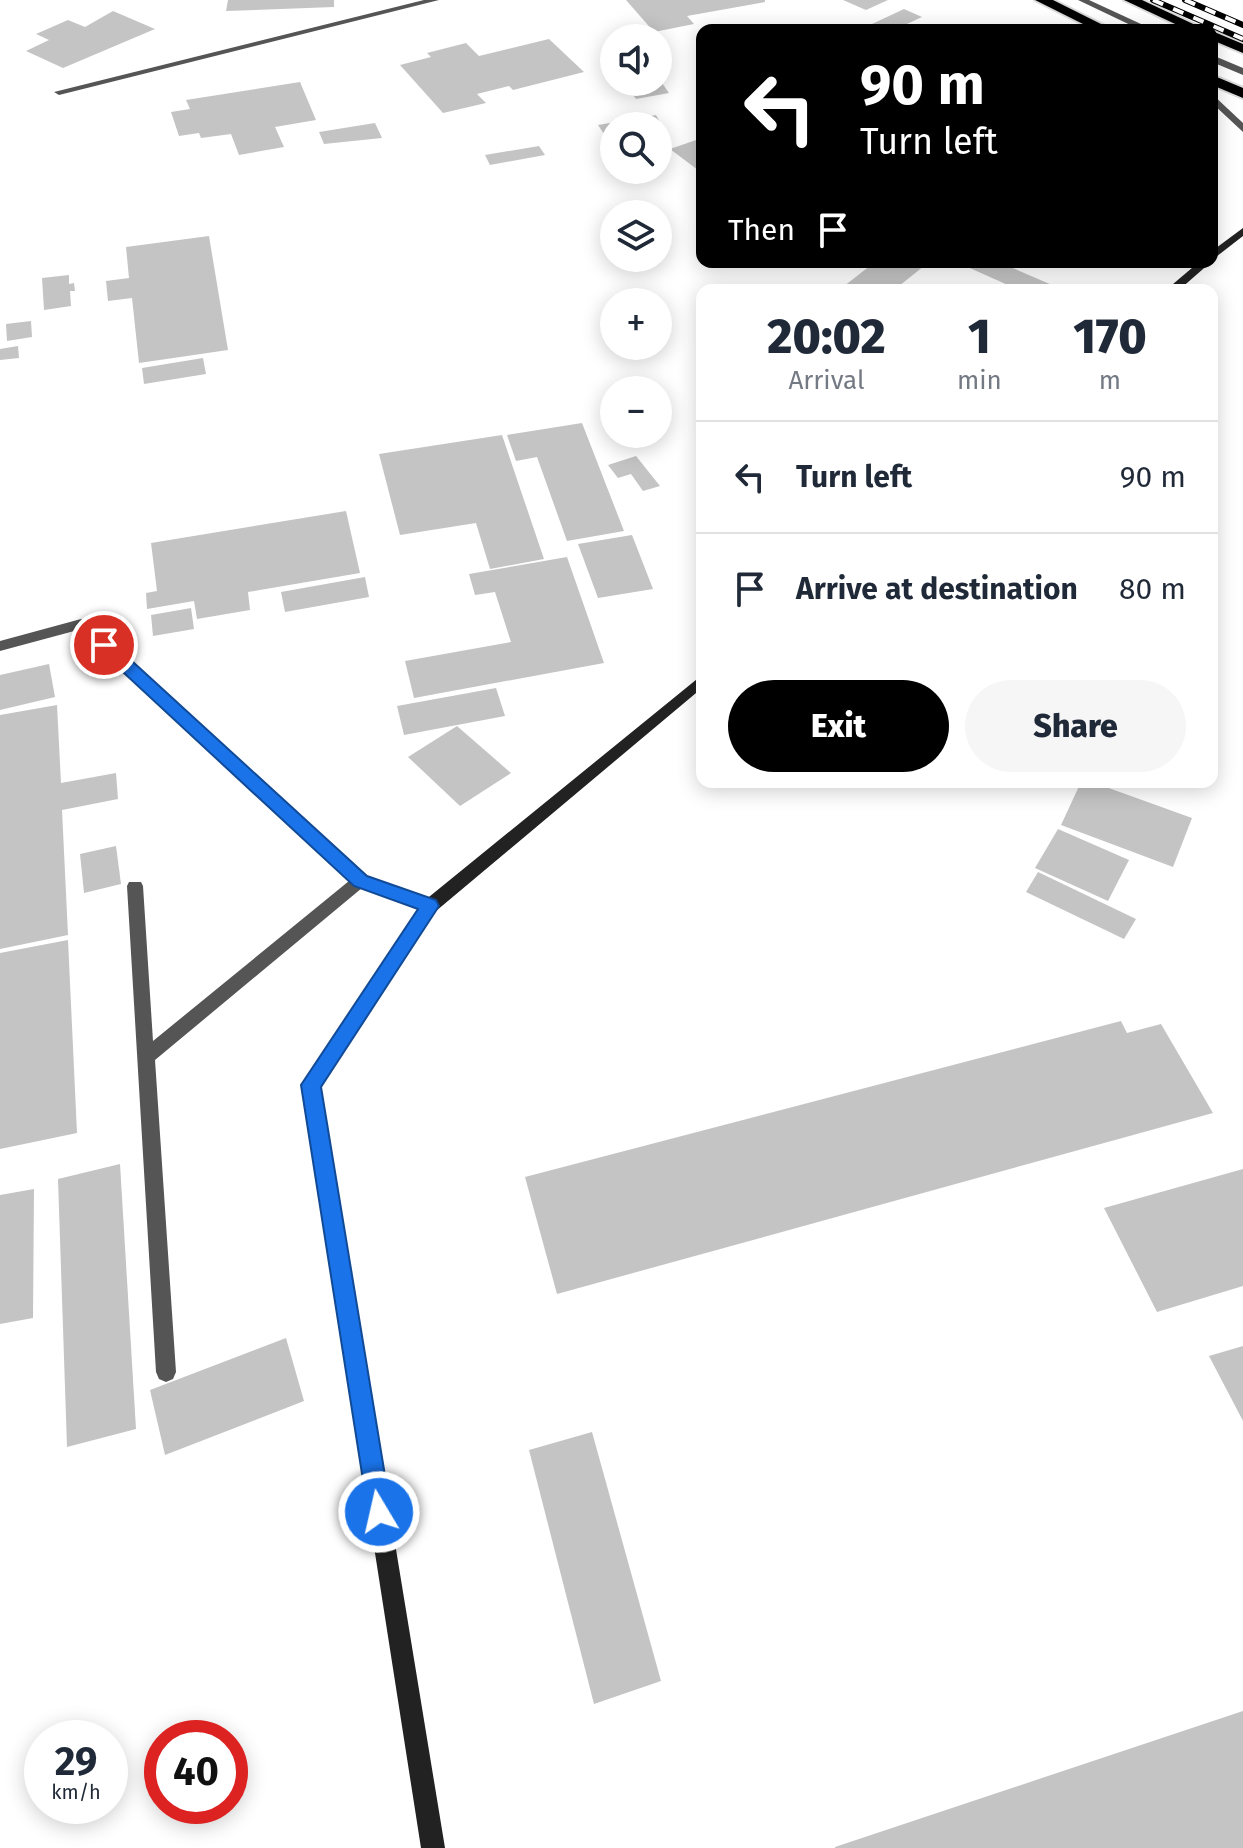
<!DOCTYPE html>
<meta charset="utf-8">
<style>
body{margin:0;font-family:"Fira Sans",sans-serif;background:#f6f6f7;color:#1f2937;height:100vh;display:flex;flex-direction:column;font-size:30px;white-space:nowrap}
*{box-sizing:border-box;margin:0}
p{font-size:26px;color:#747a83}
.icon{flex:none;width:44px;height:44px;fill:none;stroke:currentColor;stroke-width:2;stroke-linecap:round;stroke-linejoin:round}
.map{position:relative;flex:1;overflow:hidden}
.details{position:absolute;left:696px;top:284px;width:522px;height:504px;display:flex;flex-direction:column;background:#fff;border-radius:16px;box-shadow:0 4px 20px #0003}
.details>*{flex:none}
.hud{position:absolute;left:696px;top:24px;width:522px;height:244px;border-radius:16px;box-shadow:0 4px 20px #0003;background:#000;color:#fff;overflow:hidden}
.tools{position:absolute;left:600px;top:24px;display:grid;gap:16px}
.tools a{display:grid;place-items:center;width:72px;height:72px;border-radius:50%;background:#fff;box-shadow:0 4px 20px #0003;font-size:40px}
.speed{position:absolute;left:24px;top:1720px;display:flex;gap:16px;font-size:40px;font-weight:700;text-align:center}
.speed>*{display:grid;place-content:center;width:104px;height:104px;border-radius:50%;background:#fff;box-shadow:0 4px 20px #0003;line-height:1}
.speed small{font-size:20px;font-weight:400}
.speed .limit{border:12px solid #d22;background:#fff;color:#111}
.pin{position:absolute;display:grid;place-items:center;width:68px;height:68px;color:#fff;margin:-34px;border:4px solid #fff;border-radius:50%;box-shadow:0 2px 8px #0007}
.me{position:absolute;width:88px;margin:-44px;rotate:351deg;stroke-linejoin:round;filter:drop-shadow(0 0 6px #0008)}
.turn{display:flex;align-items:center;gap:28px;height:168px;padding:0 32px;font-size:36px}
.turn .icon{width:104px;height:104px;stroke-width:2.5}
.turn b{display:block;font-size:56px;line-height:68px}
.then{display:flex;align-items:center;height:76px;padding:0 32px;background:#0003;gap:16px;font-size:30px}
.eta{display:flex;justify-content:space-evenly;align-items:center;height:136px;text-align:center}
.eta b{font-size:48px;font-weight:800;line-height:56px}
.cta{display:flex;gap:16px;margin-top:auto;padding:16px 32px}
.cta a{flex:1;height:92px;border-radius:48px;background:#000;color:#fff;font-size:32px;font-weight:800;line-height:92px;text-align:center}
.cta a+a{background:#f6f6f7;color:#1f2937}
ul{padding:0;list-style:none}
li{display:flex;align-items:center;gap:24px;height:112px;padding:0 32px;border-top:2px solid #e0e1e3}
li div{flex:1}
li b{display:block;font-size:30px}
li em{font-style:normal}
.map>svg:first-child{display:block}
</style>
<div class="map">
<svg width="1243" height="1848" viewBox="0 0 1243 1848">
<rect width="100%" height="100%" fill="#fff"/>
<g fill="#c4c4c4">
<path d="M228 0H334V7L226 11Z"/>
<path d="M626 0H765V2L687 16 694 24 654 32Z"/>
<path d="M843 0H888L866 10Z"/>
<path d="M904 9 922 17 894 30 872 24Z"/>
<path d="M113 11 155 29 63 68 26 51 49 40 36 34 68 20 85 27Z"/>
<path d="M549 39 584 72 513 90 509 86 477 94 486 103 443 113 400 65 431 57 427 53 466 43 479 56Z"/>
<path d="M300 82 316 120 275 127 284 147 239 155 231 134 201 138 199 133 179 136 171 112 190 109 186 100Z"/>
<path d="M662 83 669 93 636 99 629 89Z"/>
<path d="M656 115 666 133 658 134V126H614V142L610 143 598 125Z"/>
<path d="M375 123 382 138 324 144 319 132Z"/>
<path d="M702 138V173L670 149Z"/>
<path d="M539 146 545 155 490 165 485 155Z"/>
<path d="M209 236 228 350 139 363 132 298 108 301 106 281 129 278 126 247Z"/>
<path d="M875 262H929L894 290H839Z"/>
<path d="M968 262H999L1052 285 1046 290H1019L963 265Z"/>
<path d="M69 275V284L74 283 75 291H70L71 306 44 310 42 278Z"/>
<path d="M31 321 32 337 7 341 6 324Z"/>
<path d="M18 346 19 358 0 360V349Z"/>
<path d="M203 358 206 374 144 384 142 368Z"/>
<path d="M582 423 624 531 567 541 537 457 516 461 507 435Z"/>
<path d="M502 435 544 559 490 569 476 523 400 535 379 454Z"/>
<path d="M636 456 660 486 643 491 631 474 618 478 608 465Z"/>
<path d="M346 511 360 573 248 592 250 610 197 619 194 601 147 609 146 593 157 591 151 543Z"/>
<path d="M632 535 653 589 598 598 578 544Z"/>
<path d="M567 557 604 663 414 698 405 661 511 642 495 592 475 595 469 574Z"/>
<path d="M365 577 369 597 285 612 281 592Z"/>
<path d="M191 608 194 629 153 636 151 615Z"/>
<path d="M49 664 55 697 0 710V675Z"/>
<path d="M496 688 505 716 404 735 397 706Z"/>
<path d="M57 705 61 783 116 773 118 799 62 810 68 935 0 949V715Z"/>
<path d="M457 726 511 773 460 806 408 757Z"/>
<path d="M1081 782H1092L1192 818 1173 867 1061 825Z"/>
<path d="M1058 829 1129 860 1108 901 1035 868Z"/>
<path d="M116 846 121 884 84 893 80 854Z"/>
<path d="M1038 872 1136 919 1124 939 1026 892Z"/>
<path d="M68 940 77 1133 0 1149V953Z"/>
<path d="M1121 1021 1127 1033 1161 1024 1213 1113 557 1294 525 1177Z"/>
<path d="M120 1164 136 1429 67 1447 58 1179Z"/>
<path d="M1243 1169V1286L1157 1312 1104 1208Z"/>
<path d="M34 1189 33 1318 0 1324V1195Z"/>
<path d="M286 1338 304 1401 165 1455 150 1390Z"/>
<path d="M1243 1346V1421L1209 1356Z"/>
<path d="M592 1432 661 1681 594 1704 529 1450Z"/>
<path d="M1243 1711V1848H835V1847Z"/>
</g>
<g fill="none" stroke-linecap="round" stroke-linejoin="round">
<g stroke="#dbdbdb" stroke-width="4">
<g id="highway">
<path d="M1035 0H1053L1113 30H1095Z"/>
<path d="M1124 0H1142L1206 30H1188Z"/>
<path d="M1212 31 1243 44V53L1212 40Z"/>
<path d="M1212 75 1243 88V98L1212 85Z"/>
</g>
</g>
<g fill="#555" fill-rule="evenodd">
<path d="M1078 0H1089L1154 30H1141Z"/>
<path d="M1212 55 1243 68V75L1212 62Z"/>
<path d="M1212 94 1243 123V132L1212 103Z"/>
<path d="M81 619 86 621 366 877 436 901 438 906 436 911 430 912 362 888 155 1060 176 1372 173 1379 166 1382 159 1379 156 1372 127 886 129 882H141L143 886 153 1041 349 881 78 630 0 651V641Z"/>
</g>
<path fill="#555" fill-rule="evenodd" d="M424 0H439L59 95 54 92Z"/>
<g fill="#222" fill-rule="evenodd">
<path d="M1243 228V236L1212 260V251Z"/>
<path d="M1199 262H1211L1179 290H1166Z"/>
<path d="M702 675V688L436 911 320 1086 445 1848H421L302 1085 424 901Z"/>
</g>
<use href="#highway" fill="#000" fill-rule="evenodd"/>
<g stroke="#000" stroke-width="6">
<g id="rail">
<path d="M1153 0 1243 39"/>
<path d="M1185 0 1243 25"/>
</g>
</g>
<use href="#rail" stroke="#fff" stroke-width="4" stroke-dasharray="11" stroke-linecap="butt"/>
</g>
<path fill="#1a73e8" stroke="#114b97" stroke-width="2" d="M104 640 110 641 367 876 436 900 439 906 321 1087 391 1512 388 1521 379 1524 371 1521 368 1512 301 1085 418 909 354 886 98 649 96 645Z"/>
</svg>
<div class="tools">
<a><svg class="icon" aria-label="sound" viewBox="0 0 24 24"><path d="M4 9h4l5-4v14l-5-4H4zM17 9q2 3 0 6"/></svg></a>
<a><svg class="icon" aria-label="search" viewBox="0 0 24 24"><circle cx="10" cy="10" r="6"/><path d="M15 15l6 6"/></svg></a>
<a><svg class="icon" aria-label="layers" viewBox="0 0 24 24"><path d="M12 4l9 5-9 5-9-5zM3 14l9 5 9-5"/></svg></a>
<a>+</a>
<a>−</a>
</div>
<div class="speed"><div>29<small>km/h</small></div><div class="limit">40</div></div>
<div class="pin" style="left:104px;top:645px;background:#d93025"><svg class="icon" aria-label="arrive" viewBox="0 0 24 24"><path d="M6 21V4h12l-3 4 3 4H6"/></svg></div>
<svg class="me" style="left:379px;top:1512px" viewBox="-20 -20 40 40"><circle r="17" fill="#1a73e8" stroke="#fff" stroke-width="3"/><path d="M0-11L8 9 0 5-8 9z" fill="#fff"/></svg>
<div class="hud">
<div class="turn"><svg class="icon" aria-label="left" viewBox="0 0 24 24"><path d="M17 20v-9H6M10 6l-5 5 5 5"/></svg><div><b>90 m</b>Turn left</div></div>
<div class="then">Then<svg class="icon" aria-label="arrive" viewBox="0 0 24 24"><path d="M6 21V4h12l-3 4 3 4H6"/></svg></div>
</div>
<section class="details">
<div class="eta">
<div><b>20:02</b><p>Arrival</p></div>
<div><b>1</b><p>min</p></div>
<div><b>170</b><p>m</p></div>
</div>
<ul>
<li><svg class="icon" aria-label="left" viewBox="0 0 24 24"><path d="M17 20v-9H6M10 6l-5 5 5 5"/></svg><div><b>Turn left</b></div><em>90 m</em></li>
<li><svg class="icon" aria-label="arrive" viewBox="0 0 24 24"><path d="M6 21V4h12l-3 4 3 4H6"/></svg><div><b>Arrive at destination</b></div><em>80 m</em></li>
</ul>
<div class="cta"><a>Exit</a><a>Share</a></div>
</section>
</div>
